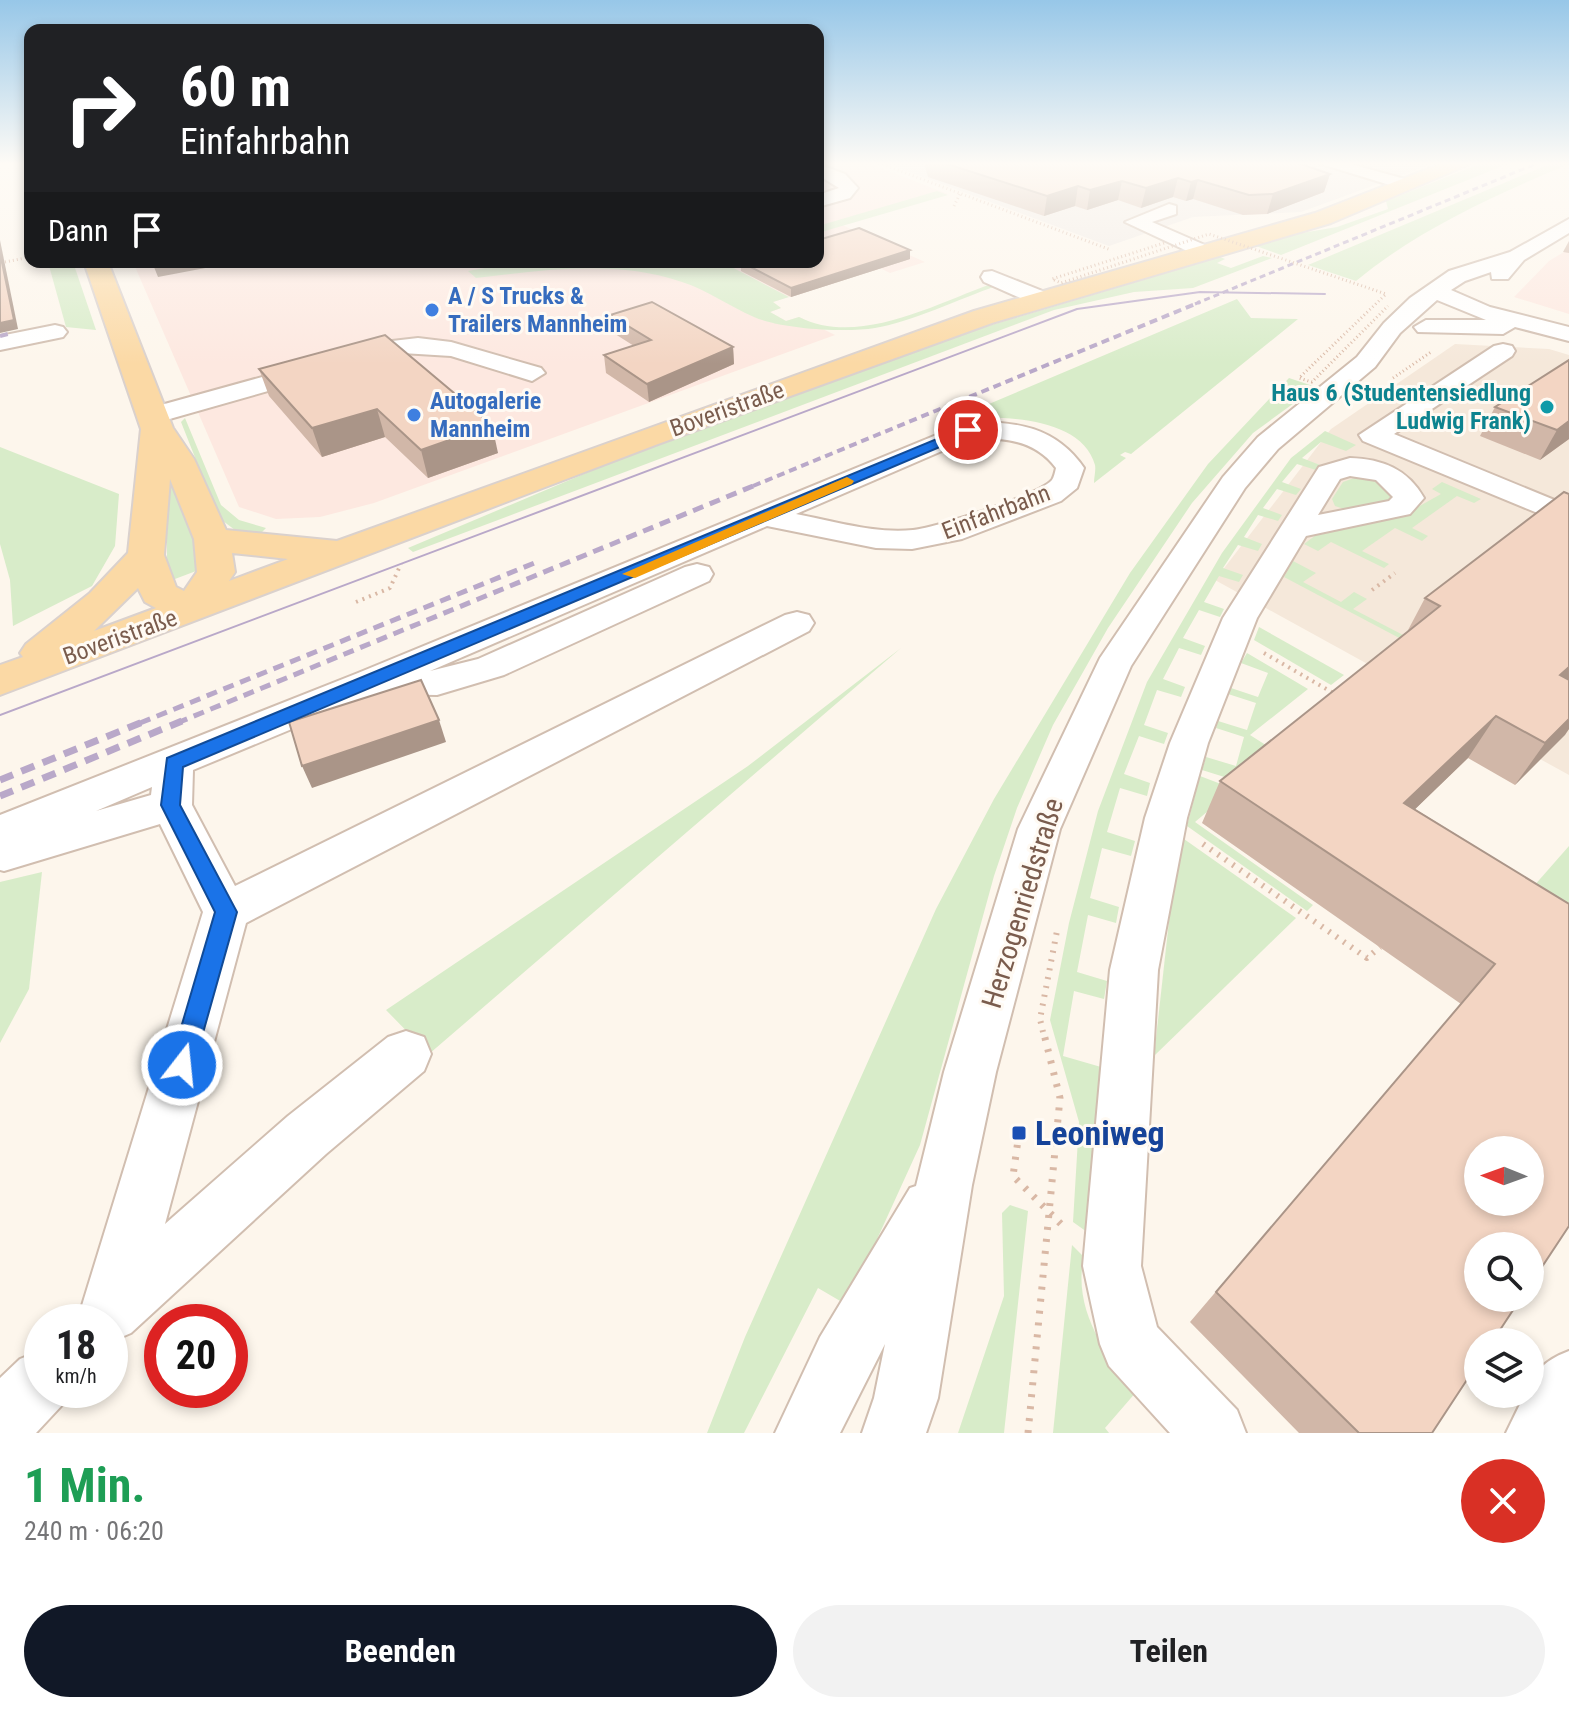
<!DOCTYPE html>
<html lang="de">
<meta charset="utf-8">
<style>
body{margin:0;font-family:"Roboto Condensed",sans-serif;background:#f2f2f2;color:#202124;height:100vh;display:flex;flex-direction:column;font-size:30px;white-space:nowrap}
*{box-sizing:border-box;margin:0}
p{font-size:26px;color:#757577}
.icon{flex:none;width:44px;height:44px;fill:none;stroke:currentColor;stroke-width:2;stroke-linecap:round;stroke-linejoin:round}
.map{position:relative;height:1433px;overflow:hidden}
.details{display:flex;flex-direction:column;background:#fff;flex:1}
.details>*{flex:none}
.banner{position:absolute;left:24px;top:24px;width:800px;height:244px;border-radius:16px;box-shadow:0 4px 12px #0003;background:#202124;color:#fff;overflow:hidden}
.needle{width:52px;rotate:271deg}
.controls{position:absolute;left:1464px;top:1136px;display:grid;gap:16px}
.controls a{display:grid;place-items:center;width:80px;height:80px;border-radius:50%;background:#fff;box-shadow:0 4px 12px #0003;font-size:40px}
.speed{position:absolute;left:24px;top:1304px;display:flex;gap:16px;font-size:40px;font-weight:700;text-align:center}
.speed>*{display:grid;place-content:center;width:104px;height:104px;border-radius:50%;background:#fff;box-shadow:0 4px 12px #0003;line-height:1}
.speed small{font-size:20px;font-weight:400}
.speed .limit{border:12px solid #d22;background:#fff;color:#111}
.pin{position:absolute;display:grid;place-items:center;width:68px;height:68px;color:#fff;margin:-34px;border:4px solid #fff;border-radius:50%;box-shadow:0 2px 8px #0007}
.me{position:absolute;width:88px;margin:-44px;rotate:16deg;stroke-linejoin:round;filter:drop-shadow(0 0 6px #0008)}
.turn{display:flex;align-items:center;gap:28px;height:168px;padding:0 24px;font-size:36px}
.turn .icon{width:104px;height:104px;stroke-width:2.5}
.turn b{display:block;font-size:56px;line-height:68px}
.then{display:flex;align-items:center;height:76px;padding:0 24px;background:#0003;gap:16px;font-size:30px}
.round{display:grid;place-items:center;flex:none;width:84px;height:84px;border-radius:42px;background:#f2f2f2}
.head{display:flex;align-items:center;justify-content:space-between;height:136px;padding:0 24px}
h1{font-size:48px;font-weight:700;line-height:60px;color:#1e9e55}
.primary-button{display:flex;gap:16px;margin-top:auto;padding:16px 24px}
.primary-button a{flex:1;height:92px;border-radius:48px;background:#111827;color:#fff;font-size:32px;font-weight:700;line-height:92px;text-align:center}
.primary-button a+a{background:#f2f2f2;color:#202124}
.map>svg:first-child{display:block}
</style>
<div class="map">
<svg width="1569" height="1433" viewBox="0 0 1569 1433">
<rect width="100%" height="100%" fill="#fdf6ec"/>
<path fill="#f5e8da" d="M1455 344 1549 349 1569 355V775L1215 580 1331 429Z"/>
<g fill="#fde8e0">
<path d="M818 163H868L948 194 842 225 925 262 890 273 880 268 773 302 781 308 770 312 786 321 799 317 835 335 374 503 320 517 276 519 239 507 133 262H818Z"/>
<path d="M1569 249V314L1514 297 1549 261Z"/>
</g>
<path fill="#efe9e4" d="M885 163H1435L1301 212 1193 217 1109 246Z"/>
<g fill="#d8ecc9">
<path d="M1482 163H1510L1281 255 1256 246 1290 235 1337 227 1388 209 1386 201Z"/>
<path d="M1552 163 1569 164C1493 196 1419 229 1356 281L1308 265Z"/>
<path d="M937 191 948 195 818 233V226Z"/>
<path d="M1263 256 1272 258 1193 288 1134 292 1054 310 413 552 408 548 598 468 941 340 1220 257 1225 259 1217 263 1231 268Z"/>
<path d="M48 262H73L96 330 66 327Z"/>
<path d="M518 262H722L789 297 773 302 781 308 770 312 786 321 799 317C858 347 935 304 991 284L996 286C962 298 908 323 875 328 845 333 781 329 754 317 729 306 707 290 682 282 616 259 543 270 476 278L468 271Z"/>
<path d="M1237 299 1251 318 1298 319 1131 454 1125 452 1120 455 1126 458 1094 483C1094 477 1096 471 1095 465 1081 414 991 415 951 420Z"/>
<path d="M1289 378 1316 387 1253 433 1192 503 1108 628 1053 725 1017 808 994 876 920 1145 847 1305 818 1288 744 1433H707L745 1337 936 909 994 799 1130 573 1208 464Z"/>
<path d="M185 418 221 505 239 520 266 528 256 538 235 530 219 518 181 422Z"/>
<path d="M1325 431 1356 445 1346 451 1321 442 1302 458 1320 465 1316 470 1297 464 1282 482 1301 489 1296 495 1277 489 1263 508 1282 515 1278 521 1258 515 1244 537 1262 544 1258 551 1238 545 1223 568 1243 575 1239 582 1219 576 1204 602 1224 609 1220 617 1199 610 1183 638 1205 646 1201 655 1179 648 1163 679 1185 687 1181 697 1157 690 1144 725 1168 733 1164 744 1139 736 1124 774 1150 783 1147 796 1120 788 1107 832 1135 841 1131 856 1102 848 1090 898 1119 907 1116 923 1088 915 1077 972 1107 981 1104 999 1074 991 1063 1056 1101 1067 1087 1232 1073 1222 1079 1122 1050 1020 1069 923 1098 811 1147 682 1222 553 1291 458Z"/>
<path d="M0 447 119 494 115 546 92 586 13 626 10 580 0 544Z"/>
<path d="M1357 477 1383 483 1392 489 1394 501 1347 510 1335 506 1332 499 1343 482Z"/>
<path d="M1442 482 1481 499 1474 503 1457 496 1412 528 1428 536 1422 541 1395 528 1362 551 1389 564 1384 568 1331 542 1318 551 1304 544 1316 535 1409 512 1441 494 1432 489Z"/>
<path d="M177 483 204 568 167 582V488Z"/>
<path d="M1293 561 1316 573 1303 582 1341 602 1354 592 1367 599 1353 609 1407 637 1403 640 1284 577Z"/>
<path d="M1259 627 1344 675 1331 685 1254 640Z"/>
<path d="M901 648 429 1054 386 1010 748 766Z"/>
<path d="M1247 653 1308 689 1250 735 1272 749 1234 780 1202 770 1206 757 1236 766 1244 737 1216 728 1218 721 1247 730 1256 703 1228 694 1231 688 1258 697 1268 673 1241 663Z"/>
<path d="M1200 776 1234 789 1195 822 1313 905 1307 911 1187 826Z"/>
<path d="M1184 839 1296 918 1154 1056 1170 912Z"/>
<path d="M1569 846V946L1512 911Z"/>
<path d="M42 872 29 989 0 1043V882Z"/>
<path d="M1010 1205 1028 1211 1004 1433H958L1004 1296 1002 1213Z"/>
<path d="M1072 1245 1084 1257C1072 1307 1105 1357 1137 1391L1105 1428 1109 1433H1053Z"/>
</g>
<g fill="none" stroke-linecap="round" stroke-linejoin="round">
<g stroke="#d1beb0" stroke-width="4">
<g id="minor">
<path d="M1318 163H1347L1412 181 1415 185 1406 190Z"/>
<path d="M818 164 845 174 858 188 850 198 818 207V195L839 188 818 175Z"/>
<path d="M1169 204 1176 206V214L1152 222 1214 249 1217 253 1214 257H1200L1125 222Z"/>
<path d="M1569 219V233L1524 260 1508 279H1492L1491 272 1465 281 1451 290 1490 307 1569 327V341L1515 327 1503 334 1418 332 1414 327 1426 320H1486L1437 300 1400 333 1375 367 1278 449 1245 488 1131 666 1060 829 996 1072 972 1185 938 1398 926 1433H862L874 1398 885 1344 840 1433H775L820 1337 910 1188 916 1186 944 1072 1018 829 1100 658 1223 477 1258 437 1357 357 1384 323 1410 298 1449 271 1510 252Z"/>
<path d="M992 271 1050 294 1053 299 1050 304H1034L984 282 981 277 984 272Z"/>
<path d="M55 325 63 327 67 332 63 337 0 350V336Z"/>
<path d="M418 338 451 342 541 368 545 373 532 381 451 356 402 353 152 424 143 422 139 416 143 410 392 341Z"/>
<path d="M1503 344 1512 346 1515 351 1512 356 1394 434 1569 506V526L1363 441 1359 435 1494 346Z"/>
<path d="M968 422C1016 421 1056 427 1084 468L1077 488 1061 501 962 539 912 549 876 548 767 526 430 671 478 659 685 567 697 564 709 567 713 574 709 581 504 675 437 695 376 694 193 770 192 805 235 886 785 615 797 612 809 615 814 623 809 631 246 923 165 1224 288 1116 388 1037 406 1031 424 1037 431 1054 424 1071 326 1154 131 1333 110 1342V1322H84L80 1312 203 912 160 824 4 871 0 870V815L358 673ZM972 438C1005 438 1035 440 1056 468 1055 472 1054 477 1052 480 1039 495 935 528 913 530 874 534 834 521 796 514ZM152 787 151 795 96 811Z"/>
<path d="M1350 458C1382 459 1408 469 1424 498L1410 514 1306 536 1257 618 1208 743 1187 818 1158 970 1141 1266 1157 1327 1237 1410 1246 1433H1170L1109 1366 1100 1344 1083 1266 1110 970 1145 818 1170 743 1223 618 1319 467ZM1350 476 1376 480 1393 497 1389 501 1318 515 1340 479Z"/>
<path d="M42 1350V1390H70L64 1403 36 1433H0V1378L20 1359Z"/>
<path d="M1569 1351V1433H1506L1525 1394H1530C1530 1371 1550 1358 1569 1351Z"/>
</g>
</g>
<g stroke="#dad1cd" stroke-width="4">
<path id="major" d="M1443 163H1472L1331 223 992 323 658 444 0 695V665L23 657 20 653 26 644 90 593 128 553 141 429 84 262H108L173 428 194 459 226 530 337 541 974 311 1315 213ZM170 479 194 539 197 572 184 591 176 587 164 555ZM232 553 288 559 229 581 235 572ZM138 588 145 602 156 608 94 631Z"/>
</g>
<g stroke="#d9b8a5" stroke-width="3" stroke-dasharray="1 3" stroke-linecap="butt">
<path d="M879 163 1111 250"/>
<path d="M954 206 960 194"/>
<path d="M5 262 30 257"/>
<path d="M1393 378 1431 352"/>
</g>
<g stroke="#d9b8a5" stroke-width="4" stroke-dasharray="2 5" stroke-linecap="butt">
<path d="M1372 590 1395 573"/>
<path d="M356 602 390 588 401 564"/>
<path d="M1264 653 1335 694"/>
</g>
<g stroke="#d9b8a5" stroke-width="6" stroke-dasharray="2 7" stroke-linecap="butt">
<path d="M1203 844 1367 958 1380 947"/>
<path d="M1043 1032 1040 1019 1057 931"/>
</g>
<g stroke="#d9b8a5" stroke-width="7" stroke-dasharray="3 9" stroke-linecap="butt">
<path d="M1019 1133 1013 1176 1067 1230"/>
<path d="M1028 1433 1060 1098 1043 1030"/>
</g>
<use href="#minor" fill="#fff" fill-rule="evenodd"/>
<use href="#major" fill="#fbd9a5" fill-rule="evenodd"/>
<path stroke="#b9a8c9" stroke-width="2" d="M0 715 1077 309 1200 292 1325 294"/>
<path stroke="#b9a8c9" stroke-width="3" stroke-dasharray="6 4" stroke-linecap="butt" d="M1195 304 1538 163"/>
<g stroke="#b9a8c9" stroke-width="4" stroke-dasharray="8 5" stroke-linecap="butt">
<path d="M0 336 8 334"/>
<path d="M753 486 1200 302"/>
</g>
<g stroke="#b9a8c9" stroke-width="5" stroke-dasharray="11 7" stroke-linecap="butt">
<path d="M140 723 537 562"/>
<path d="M177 723 758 484"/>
</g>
<g stroke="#b9a8c9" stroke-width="7" stroke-dasharray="14 9" stroke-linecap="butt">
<path d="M0 780 145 721"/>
<path d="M0 796 182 721"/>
</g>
<path stroke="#d9b8a5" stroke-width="3" stroke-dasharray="1 3" stroke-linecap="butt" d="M1164 243 1052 279 1061 283 1209 234 1386 294 1299 378 1312 382 1388 306"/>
</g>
<g fill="#d1b7a8">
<path d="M924 163H1298L1330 174 1324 192 1267 214 1243 215 1193 199 1186 201 1173 197 1141 208 1118 200 1087 210 1075 206 1044 216 928 177Z"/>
<path d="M1569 241V253L1563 252Z"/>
<path d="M910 250V259L791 297 741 271V262Z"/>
<path d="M610 315 733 347 734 364 649 402 606 373 604 355 634 346 612 332Z"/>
<path d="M385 335 498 453 428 478 385 437 322 457 269 396 259 369Z"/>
<path d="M1569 360V439L1540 460 1480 436 1495 407Z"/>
<path d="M1569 494V729L1515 785 1468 758 1415 809 1569 904 1432 1433H1299L1190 1322 1461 1004 1202 823 1220 781 1407 632 1425 598Z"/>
</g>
<g fill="#aa9588">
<path d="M1330 174 1324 192 1267 214 1273 194Z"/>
<path d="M1178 178 1173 197 1141 208 1146 188Z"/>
<path d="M1198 180 1193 199 1186 201 1191 182Z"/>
<path d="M1122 181 1118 200 1087 210 1090 190Z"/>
<path d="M1078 186 1075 206 1044 216 1047 196Z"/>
<path d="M0 240 18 329 0 333Z"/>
<path d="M910 250V259L791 297V288Z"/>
<path d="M152 262H237L158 277Z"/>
<path d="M733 347 734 364 649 402 647 384Z"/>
<path d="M377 409 385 437 322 457 312 428Z"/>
<path d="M1569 421V439L1540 460 1557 430Z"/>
<path d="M492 425 498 453 428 478 421 450Z"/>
<path d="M1569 667V681L1560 675Z"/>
<path d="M1496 716 1468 758 1378 845 1404 803Z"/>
<path d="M1569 719V729L1565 735 1515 785 1545 743Z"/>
<path d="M439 720 446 742 312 788 302 766Z"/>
</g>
<g fill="#f3d5c3" stroke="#aa9588" stroke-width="2" fill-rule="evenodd">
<path d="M944 163H1298L1330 174 1273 194 1249 195 1198 180 1191 182 1178 178 1146 188 1122 181 1090 190 1078 186 1047 196Z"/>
<path d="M859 228 910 250 791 288 741 262H818V240Z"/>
<path d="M0 253 14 320 0 323Z"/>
<path d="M652 302 733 347 647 384 604 355 651 340 610 315Z"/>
<path d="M385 335 492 425 421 450 377 409 312 428 259 369Z"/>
<path d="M1569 360V421L1557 430 1495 407Z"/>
<path d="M1564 492 1569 494V667L1560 675 1569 680V719L1545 743 1496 716 1404 803 1569 904V1226L1530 1285V1246H1478V1298H1521L1492 1342H1478V1363L1432 1433H1359L1216 1292 1495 964 1220 781 1440 606 1425 598ZM1478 1150H1530V1202H1478Z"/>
<path d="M421 680 439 720 302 766 289 722Z"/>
</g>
<linearGradient id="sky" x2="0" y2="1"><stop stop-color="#97c7e8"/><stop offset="0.45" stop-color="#fefbf6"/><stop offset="1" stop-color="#fefbf6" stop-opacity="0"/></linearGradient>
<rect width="1569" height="364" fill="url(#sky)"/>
<path fill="#1a73e8" stroke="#114b97" stroke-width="2" d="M968 426 975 430 973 433 183 767 180 805 237 912 194 1065 191 1073 182 1077 173 1073 170 1065 215 912 161 805 167 758Z"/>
<path fill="#f59e0b" d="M847 477 854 481 852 484 635 578 622 574Z"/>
<g fill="#3f7fe0" stroke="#fffaf3" stroke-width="3">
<circle cx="432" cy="310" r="8"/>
<circle cx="414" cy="415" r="8"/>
</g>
<circle fill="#0f9aa8" stroke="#fffaf3" stroke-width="3" cx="1547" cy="407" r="8"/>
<rect fill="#1a4fb4" stroke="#fffaf3" stroke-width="3" x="1011" y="1125" width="16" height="16" rx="4"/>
<g text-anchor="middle" stroke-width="6" stroke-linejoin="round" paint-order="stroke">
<g font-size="24" font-weight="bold" fill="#366cbe" stroke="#fffaf3" text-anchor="start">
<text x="448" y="304">A / S Trucks &amp;<tspan x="448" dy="28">Trailers Mannheim</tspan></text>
<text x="430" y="409">Autogalerie<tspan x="430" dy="28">Mannheim</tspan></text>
</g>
<g font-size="24" font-weight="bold" fill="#0d838f" stroke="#fffaf3" text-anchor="end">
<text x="1531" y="401">Haus 6 (Studentensiedlung<tspan x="1531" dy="28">Ludwig Frank)</tspan></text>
</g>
<g font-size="24" fill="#7a5c4d" stroke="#fffaf3">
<text transform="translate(727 409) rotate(-20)" y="8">Boveristraße</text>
<text transform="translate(996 512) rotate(-21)" y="8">Einfahrbahn</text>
<text transform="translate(120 637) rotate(-20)" y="8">Boveristraße</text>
</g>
<g font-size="28" fill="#7a5c4d" stroke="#fffaf3">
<text transform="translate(1022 903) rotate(-73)" y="10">Herzogenriedstraße</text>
</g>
<g font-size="34" font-weight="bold" fill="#164399" stroke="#fffaf3" text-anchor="start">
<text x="1035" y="1145">Leoniweg</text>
</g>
</g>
</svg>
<div class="controls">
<a><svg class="needle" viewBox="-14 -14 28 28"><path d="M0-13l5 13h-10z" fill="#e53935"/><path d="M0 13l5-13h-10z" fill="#757577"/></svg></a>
<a><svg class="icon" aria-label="search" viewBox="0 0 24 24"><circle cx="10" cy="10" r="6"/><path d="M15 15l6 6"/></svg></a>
<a><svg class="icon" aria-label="layers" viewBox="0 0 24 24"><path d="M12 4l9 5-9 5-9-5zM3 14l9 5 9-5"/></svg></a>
</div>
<div class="speed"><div>18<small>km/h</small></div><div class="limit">20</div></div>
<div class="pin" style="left:968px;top:430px;background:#d93025"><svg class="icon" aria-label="arrive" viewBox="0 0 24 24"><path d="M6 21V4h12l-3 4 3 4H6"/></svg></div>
<svg class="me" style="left:182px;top:1065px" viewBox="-20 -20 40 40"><circle r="17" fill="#1a73e8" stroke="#fff" stroke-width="3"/><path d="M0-11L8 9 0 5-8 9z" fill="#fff"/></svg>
<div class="banner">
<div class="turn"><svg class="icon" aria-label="right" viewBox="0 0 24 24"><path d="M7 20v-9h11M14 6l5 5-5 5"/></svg><div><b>60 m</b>Einfahrbahn</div></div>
<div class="then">Dann<svg class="icon" aria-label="arrive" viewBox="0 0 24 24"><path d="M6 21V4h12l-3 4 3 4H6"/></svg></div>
</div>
</div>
<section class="details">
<div class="head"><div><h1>1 Min.</h1><p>240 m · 06:20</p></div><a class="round" style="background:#d93025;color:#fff"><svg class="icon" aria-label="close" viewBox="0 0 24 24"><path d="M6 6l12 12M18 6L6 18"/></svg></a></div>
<div class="primary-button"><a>Beenden</a><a>Teilen</a></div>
</section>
